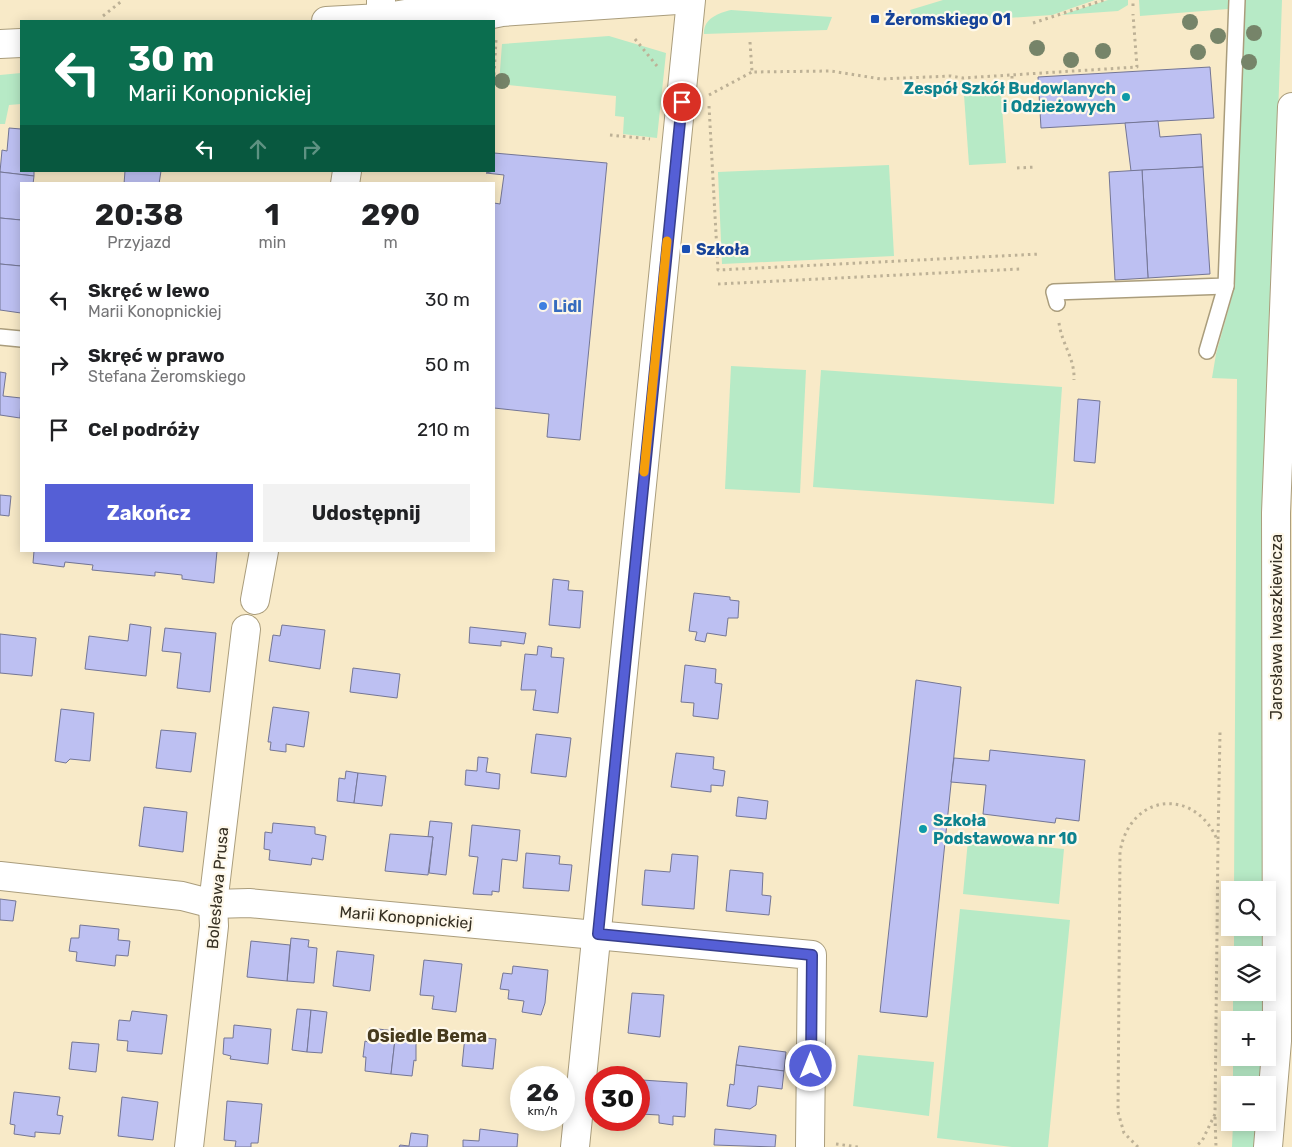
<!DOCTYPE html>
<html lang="pl">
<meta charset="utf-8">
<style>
body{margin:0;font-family:Rubik,sans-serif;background:#f2f2f2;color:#202124;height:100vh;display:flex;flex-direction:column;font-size:19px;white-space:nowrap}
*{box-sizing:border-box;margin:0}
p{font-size:16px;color:#757577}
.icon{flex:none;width:28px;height:28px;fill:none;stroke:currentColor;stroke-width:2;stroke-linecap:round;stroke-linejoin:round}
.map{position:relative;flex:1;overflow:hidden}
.drawer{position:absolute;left:20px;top:182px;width:475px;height:370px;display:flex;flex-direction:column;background:#fff;border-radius:0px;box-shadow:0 2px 12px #0003}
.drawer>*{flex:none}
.guide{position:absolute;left:20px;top:20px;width:475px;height:152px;border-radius:0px;box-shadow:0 2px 12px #0003;background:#0b6e4f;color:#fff;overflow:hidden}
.tools{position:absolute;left:1221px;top:881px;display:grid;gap:10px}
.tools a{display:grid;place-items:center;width:55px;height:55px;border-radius:0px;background:#fff;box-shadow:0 2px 12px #0003;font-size:25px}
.speed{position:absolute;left:510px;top:1066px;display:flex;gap:10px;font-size:25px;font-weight:700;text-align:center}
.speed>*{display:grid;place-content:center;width:65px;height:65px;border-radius:50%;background:#fff;box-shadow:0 2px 12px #0003;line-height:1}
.speed small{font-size:12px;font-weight:400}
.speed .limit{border:8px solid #d22;background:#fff;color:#111}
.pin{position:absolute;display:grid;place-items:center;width:42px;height:42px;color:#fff;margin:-21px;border:2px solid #fff;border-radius:50%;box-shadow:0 1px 5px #0007}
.me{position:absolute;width:55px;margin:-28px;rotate:0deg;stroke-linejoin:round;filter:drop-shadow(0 0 4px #0008)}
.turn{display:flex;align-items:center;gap:18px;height:105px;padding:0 25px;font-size:22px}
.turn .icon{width:65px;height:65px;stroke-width:2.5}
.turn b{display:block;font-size:35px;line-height:42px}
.lanes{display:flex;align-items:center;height:48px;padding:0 25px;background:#0003;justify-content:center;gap:25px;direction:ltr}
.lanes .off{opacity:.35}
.eta{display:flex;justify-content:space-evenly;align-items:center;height:85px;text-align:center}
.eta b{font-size:30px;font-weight:700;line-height:35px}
.action{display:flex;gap:10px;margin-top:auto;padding:10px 25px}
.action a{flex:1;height:58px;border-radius:0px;background:#555fd6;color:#fff;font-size:20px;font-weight:700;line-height:58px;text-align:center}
.action a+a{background:#f2f2f2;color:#202124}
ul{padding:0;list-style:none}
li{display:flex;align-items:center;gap:15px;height:65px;padding:0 25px}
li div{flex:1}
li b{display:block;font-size:19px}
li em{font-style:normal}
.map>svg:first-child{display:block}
</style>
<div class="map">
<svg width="1292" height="1147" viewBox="0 0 1292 1147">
<rect width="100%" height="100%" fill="#f8eac8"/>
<g fill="#b7eac6">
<path d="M943 0H1095L1052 15 918 24 913 20 910 10Z"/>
<path d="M1108 0H1128V5L1118 11 1061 15Z"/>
<path d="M1139 0H1228V9L1140 16Z"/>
<path d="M1243 0H1282L1269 381 1264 890H1234L1237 379 1212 378 1216 354 1233 293Z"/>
<path d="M731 10 832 17 827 30 704 34C703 19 718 13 731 10Z"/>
<path d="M609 36 666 53 657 138 623 134 624 117 615 116 616 96 499 84 502 44Z"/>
<path d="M21 73V104L9 105 5 124H0V75Z"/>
<path d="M1001 93 1006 163 969 165 964 95Z"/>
<path d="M889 165 894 256 722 264 718 172Z"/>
<path d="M731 366 806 370 800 493 725 489Z"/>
<path d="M821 370 1062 387 1054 504 813 487Z"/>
<path d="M968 840 1064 849 1059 904 963 894Z"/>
<path d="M960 909 1070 920 1048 1147H1012L937 1138Z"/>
<path d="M1234 928H1264L1265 955H1234Z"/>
<rect x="1233" y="993" width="33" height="27"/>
<path d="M858 1055 934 1062 929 1116 853 1106Z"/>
<path d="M1233 1058H1263L1261 1085H1233Z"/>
<path d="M1233 1123H1258L1256 1147H1232Z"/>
</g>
<g fill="#bdc0f2" stroke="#747695">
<path d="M1210 67 1214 118 1041 128 1038 77Z"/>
<path d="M1158 121 1160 137 1201 134 1203 167 1131 171 1125 123Z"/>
<path d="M9 128 21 129V171H34V176L0 172 2 150 7 151Z"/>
<path d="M494 153 607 163 580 440 547 437 549 414 494 408V203L500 204 504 175 486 173 494 171Z"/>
<path d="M1203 167 1210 274 1148 278 1142 170Z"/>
<path d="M1142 170 1148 278 1115 280 1109 172Z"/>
<path d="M125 171H161L159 184H124Z"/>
<path d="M0 172 34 176 33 184H21V220L0 218Z"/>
<path d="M0 218 21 220V266L0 264Z"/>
<path d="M0 264 21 266V313L0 310Z"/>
<path d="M0 372 6 373 3 396 21 398 20 418 0 415Z"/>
<path d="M1078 399 1100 401 1095 463 1074 461Z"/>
<path d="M0 495 11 496 9 516 0 515Z"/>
<path d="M34 551H217L214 583 182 579V575L155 572V576L92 570 93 565 65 562 64 567 33 563Z"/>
<path d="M553 579 569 581 568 590 583 591 580 628 549 625Z"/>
<path d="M694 593 730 597V600L739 601 738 618H728L726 636 707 633 705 642 695 640 697 632 689 631Z"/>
<path d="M130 624 151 627 146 676 85 669 89 636 128 641Z"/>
<path d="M282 625 325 630 320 669 269 661 273 635 280 636Z"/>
<path d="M470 627 526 633 524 644 501 641V646L469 643Z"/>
<path d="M165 628 216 633 210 692 177 688 181 653 162 651Z"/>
<path d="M0 634 36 638 32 676 0 673Z"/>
<path d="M538 646 552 648 551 657 564 658 558 713 533 710 536 690H521L525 654 537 655Z"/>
<path d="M685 665 716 669 715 683 722 684 718 719 693 716 694 703 681 702Z"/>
<path d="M353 668 400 674 397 698 350 692Z"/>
<path d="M916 680 961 687 927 1017 880 1012Z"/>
<path d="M273 707 309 712 304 747 286 744V752L270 750 271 742H268Z"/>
<path d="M61 709 94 713 90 761 70 759 66 763 55 761Z"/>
<path d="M161 730 196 733 191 772 156 768Z"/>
<path d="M536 734 571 738 566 777 531 773Z"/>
<path d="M990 750 1085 760 1079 821 1056 818 1055 823 983 814 986 785 951 782 954 758 989 761Z"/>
<path d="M676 753 714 757 713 769 725 771 723 786 711 785V792L671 787Z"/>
<path d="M478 757 488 758 486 772 500 774 499 789 465 785 466 770 477 771Z"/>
<path d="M346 771 358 773 354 803 337 801 339 778 345 779Z"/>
<path d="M358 773 386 776 382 806 354 803Z"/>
<path d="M738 797 768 801 766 819 736 816Z"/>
<path d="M144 807 187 812 183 852 139 846Z"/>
<path d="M430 821 452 823 446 875 429 873 433 837H428Z"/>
<path d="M273 823 315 827V834L326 836 323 860 312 858 311 865 269 860 270 850 264 849 265 832 272 833Z"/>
<path d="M472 825 520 830 517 861 502 859 499 892 492 891V895L473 894 478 857 469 856Z"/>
<path d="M390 834 433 837 428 875 385 871Z"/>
<path d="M526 853 560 856 559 864 572 865 569 891 523 888Z"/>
<path d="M672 854 698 856 694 909 642 905 645 870 670 872Z"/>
<path d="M730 870 763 873 762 895 771 896 769 915 726 911Z"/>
<path d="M0 899 16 901 13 921 0 920Z"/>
<path d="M80 925 119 929 118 940 130 941 128 956 116 955 115 966 76 961 77 952 69 951 71 938H79Z"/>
<path d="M291 938 309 940 308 947 317 948 314 983 287 981Z"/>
<path d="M251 941 290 945 287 981 247 977Z"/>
<path d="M337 951 374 955 370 991 333 986Z"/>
<path d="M424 960 462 964 456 1012 432 1009 434 996 420 995Z"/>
<path d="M513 966 548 970 545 1003 541 1015 522 1012 524 1001 508 999 509 990 500 989 503 973 512 974Z"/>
<path d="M632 993 664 995 660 1037 628 1033Z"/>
<path d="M297 1009 311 1010 307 1052 292 1050Z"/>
<path d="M311 1010 327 1012 322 1053 307 1052Z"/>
<path d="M132 1011 167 1015 162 1054 127 1051 128 1041 117 1040 119 1020 130 1021Z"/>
<path d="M234 1025 271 1029 268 1064 230 1059 231 1056 223 1054 224 1038H233Z"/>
<path d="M369 1028 396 1031 391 1074 365 1071 366 1057H363L365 1041 368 1042Z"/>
<path d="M396 1031 416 1033V1061L414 1060 412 1076 391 1074Z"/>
<path d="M465 1036 496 1039 493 1069 462 1066Z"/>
<path d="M72 1042 99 1044 96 1072 69 1069Z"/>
<path d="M739 1046 786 1052 784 1071 736 1065Z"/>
<path d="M736 1065 784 1071 782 1089 758 1086 756 1105 750 1109 727 1106 730 1084 734 1085Z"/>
<path d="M642 1080 687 1083 685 1117 673 1116V1125L659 1123V1115L640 1114Z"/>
<path d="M14 1092 60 1097 57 1115 63 1116 60 1134 35 1132V1137L14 1134 15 1125 10 1124Z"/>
<path d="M122 1097 158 1102 153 1140 118 1136Z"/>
<path d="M227 1101 262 1104 258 1143H251V1147H235L236 1141 224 1140Z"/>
<path d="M480 1129 518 1134 517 1147H463V1140L479 1141Z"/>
<path d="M715 1129 776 1135 775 1147 714 1145Z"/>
<path d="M411 1133 428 1135 427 1147H399L400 1145 409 1146Z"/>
</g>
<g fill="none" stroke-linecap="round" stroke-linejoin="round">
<g stroke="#aa9d7c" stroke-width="18">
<g id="service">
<path d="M1057 303 1054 292 1226 286 1237 0"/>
<path d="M0 337 21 339"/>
<path d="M1207 351 1226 286"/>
</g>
</g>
<g stroke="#aa9d7c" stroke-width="30">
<g id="minor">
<path d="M381 18V0"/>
<path d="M345 184 347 171"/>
<path d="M255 600 264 551"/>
<path d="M0 876 182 896 213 904 249 903 812 955 810 1147"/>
<path d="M189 1147 214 926 213 904 246 629"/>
<path d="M575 1147 691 0"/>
<path d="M1268 1147 1277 1041 1276 513 1292 107"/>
</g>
</g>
<g stroke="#aa9d7c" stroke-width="30">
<g id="tertiary">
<path d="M326 21 381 18 448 7 481 9"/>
<path d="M458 21 502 12 677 0"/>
<path d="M0 44 21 43"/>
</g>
</g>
<g stroke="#bdb196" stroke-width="3" stroke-dasharray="2.5 4" stroke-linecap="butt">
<path d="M1133 6V0"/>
<path d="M103 16 123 0"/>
<path d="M1033 23 1104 0"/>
<path d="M635 39 657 66"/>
<path d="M750 42 752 72 831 71 881 79 951 76 963 78 1137 67 1133 14"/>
<path d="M494 75 496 40"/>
<path d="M1012 76V85"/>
<path d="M709 95 752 72"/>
<path d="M709 106 718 270 1040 254"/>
<path d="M610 135 650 139"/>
<path d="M1017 168 1036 167"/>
<path d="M718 284 1020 269"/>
<path d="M1059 323C1062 345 1075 358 1074 380"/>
<path d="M1218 839 1220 732"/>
<path d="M1215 1117 1216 1147"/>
<path d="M836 1144 858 1147"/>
<path d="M1138 1147 1124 1133 1118 1112 1120 852C1130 792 1197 787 1218 842L1215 1114 1202 1141 1195 1147"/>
</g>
<use href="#service" stroke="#fff" stroke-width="15"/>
<use href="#minor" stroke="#fff" stroke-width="28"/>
<use href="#tertiary" stroke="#fff" stroke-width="28"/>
</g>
<g fill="#768469">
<circle cx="1190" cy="22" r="8"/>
<circle cx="1254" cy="33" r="8"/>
<circle cx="1218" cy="36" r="8"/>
<circle cx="1037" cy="48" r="8"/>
<circle cx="1103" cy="51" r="8"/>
<circle cx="1198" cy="52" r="8"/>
<circle cx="1071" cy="60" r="8"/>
<circle cx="1249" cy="62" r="8"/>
<circle cx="502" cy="81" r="8"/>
</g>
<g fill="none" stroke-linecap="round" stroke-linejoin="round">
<g stroke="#373e8b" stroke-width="12">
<path id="route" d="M682 102 598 934 812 955 811 1066"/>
</g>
<use href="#route" stroke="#555fd6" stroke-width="9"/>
<path stroke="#f59e0b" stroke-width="9" d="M644 472 667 241"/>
</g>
<g fill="#1a4fb4" stroke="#fef8ea" stroke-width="2">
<rect x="870" y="14" width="10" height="10" rx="2.5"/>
<rect x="681" y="244" width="10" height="10" rx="2.5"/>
</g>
<g fill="#0f9aa8" stroke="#fef8ea" stroke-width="2">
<circle cx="1126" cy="97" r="5"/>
<circle cx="923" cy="829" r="5"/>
</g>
<circle fill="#3f7fe0" stroke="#fef8ea" stroke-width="2" cx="543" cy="306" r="5"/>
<g text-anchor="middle" stroke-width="4.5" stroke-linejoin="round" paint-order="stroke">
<g font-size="16" font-weight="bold" fill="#164399" stroke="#fef8ea" text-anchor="start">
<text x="885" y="25">Żeromskiego 01</text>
<text x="696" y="255">Szkoła</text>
</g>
<g font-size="16" font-weight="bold" fill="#0d838f" stroke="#fef8ea" text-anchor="end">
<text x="1116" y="94">Zespół Szkół Budowlanych<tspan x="1116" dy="18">i Odzieżowych</tspan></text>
<text x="933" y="826" text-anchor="start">Szkoła<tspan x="933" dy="18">Podstawowa nr 10</tspan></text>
</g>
<g font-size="16" font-weight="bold" fill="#366cbe" stroke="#fef8ea" text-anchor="start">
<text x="553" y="312">Lidl</text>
</g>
<g font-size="16" fill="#363023" stroke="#fef8ea">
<text transform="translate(1276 627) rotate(-90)" y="6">Jarosława Iwaszkiewicza</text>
<text transform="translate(217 888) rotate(-85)" y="6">Bolesława Prusa</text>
<text transform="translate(406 917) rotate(5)" y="6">Marii Konopnickiej</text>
</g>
<g font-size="18" font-weight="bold" fill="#463a1d" stroke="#fef8ea">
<text x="427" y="1042">Osiedle Bema</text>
</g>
</g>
</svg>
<div class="tools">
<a><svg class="icon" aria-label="search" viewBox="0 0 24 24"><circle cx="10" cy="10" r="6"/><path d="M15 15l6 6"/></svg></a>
<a><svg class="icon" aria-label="layers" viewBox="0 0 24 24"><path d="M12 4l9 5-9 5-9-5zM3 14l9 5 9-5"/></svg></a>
<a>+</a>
<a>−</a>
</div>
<div class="speed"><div>26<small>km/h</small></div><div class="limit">30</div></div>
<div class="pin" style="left:682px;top:102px;background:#d93025"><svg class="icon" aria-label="arrive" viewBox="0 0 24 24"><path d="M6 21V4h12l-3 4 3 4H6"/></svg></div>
<svg class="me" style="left:811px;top:1066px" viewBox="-20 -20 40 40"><circle r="17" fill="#555fd6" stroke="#fff" stroke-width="3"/><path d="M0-11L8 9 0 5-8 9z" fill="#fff"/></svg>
<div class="guide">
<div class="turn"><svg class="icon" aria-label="left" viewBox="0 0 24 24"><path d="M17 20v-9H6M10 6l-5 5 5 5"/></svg><div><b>30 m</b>Marii Konopnickiej</div></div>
<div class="lanes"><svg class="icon" aria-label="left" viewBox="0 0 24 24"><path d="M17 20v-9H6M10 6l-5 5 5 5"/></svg><svg class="icon off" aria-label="ahead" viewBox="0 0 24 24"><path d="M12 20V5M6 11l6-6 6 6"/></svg><svg class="icon off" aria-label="right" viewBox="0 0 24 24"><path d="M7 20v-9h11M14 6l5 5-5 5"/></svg></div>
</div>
<section class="drawer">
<div class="eta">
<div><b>20:38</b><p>Przyjazd</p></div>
<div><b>1</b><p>min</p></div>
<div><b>290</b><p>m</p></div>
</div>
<ul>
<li><svg class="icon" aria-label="left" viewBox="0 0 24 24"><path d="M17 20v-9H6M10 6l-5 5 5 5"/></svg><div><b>Skręć w lewo</b><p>Marii Konopnickiej</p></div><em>30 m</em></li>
<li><svg class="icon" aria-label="right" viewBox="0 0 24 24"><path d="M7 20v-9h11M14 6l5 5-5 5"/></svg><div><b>Skręć w prawo</b><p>Stefana Żeromskiego</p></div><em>50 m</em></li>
<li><svg class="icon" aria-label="arrive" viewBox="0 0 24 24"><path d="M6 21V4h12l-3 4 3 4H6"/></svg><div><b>Cel podróży</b></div><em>210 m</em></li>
</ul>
<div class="action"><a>Zakończ</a><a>Udostępnij</a></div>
</section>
</div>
